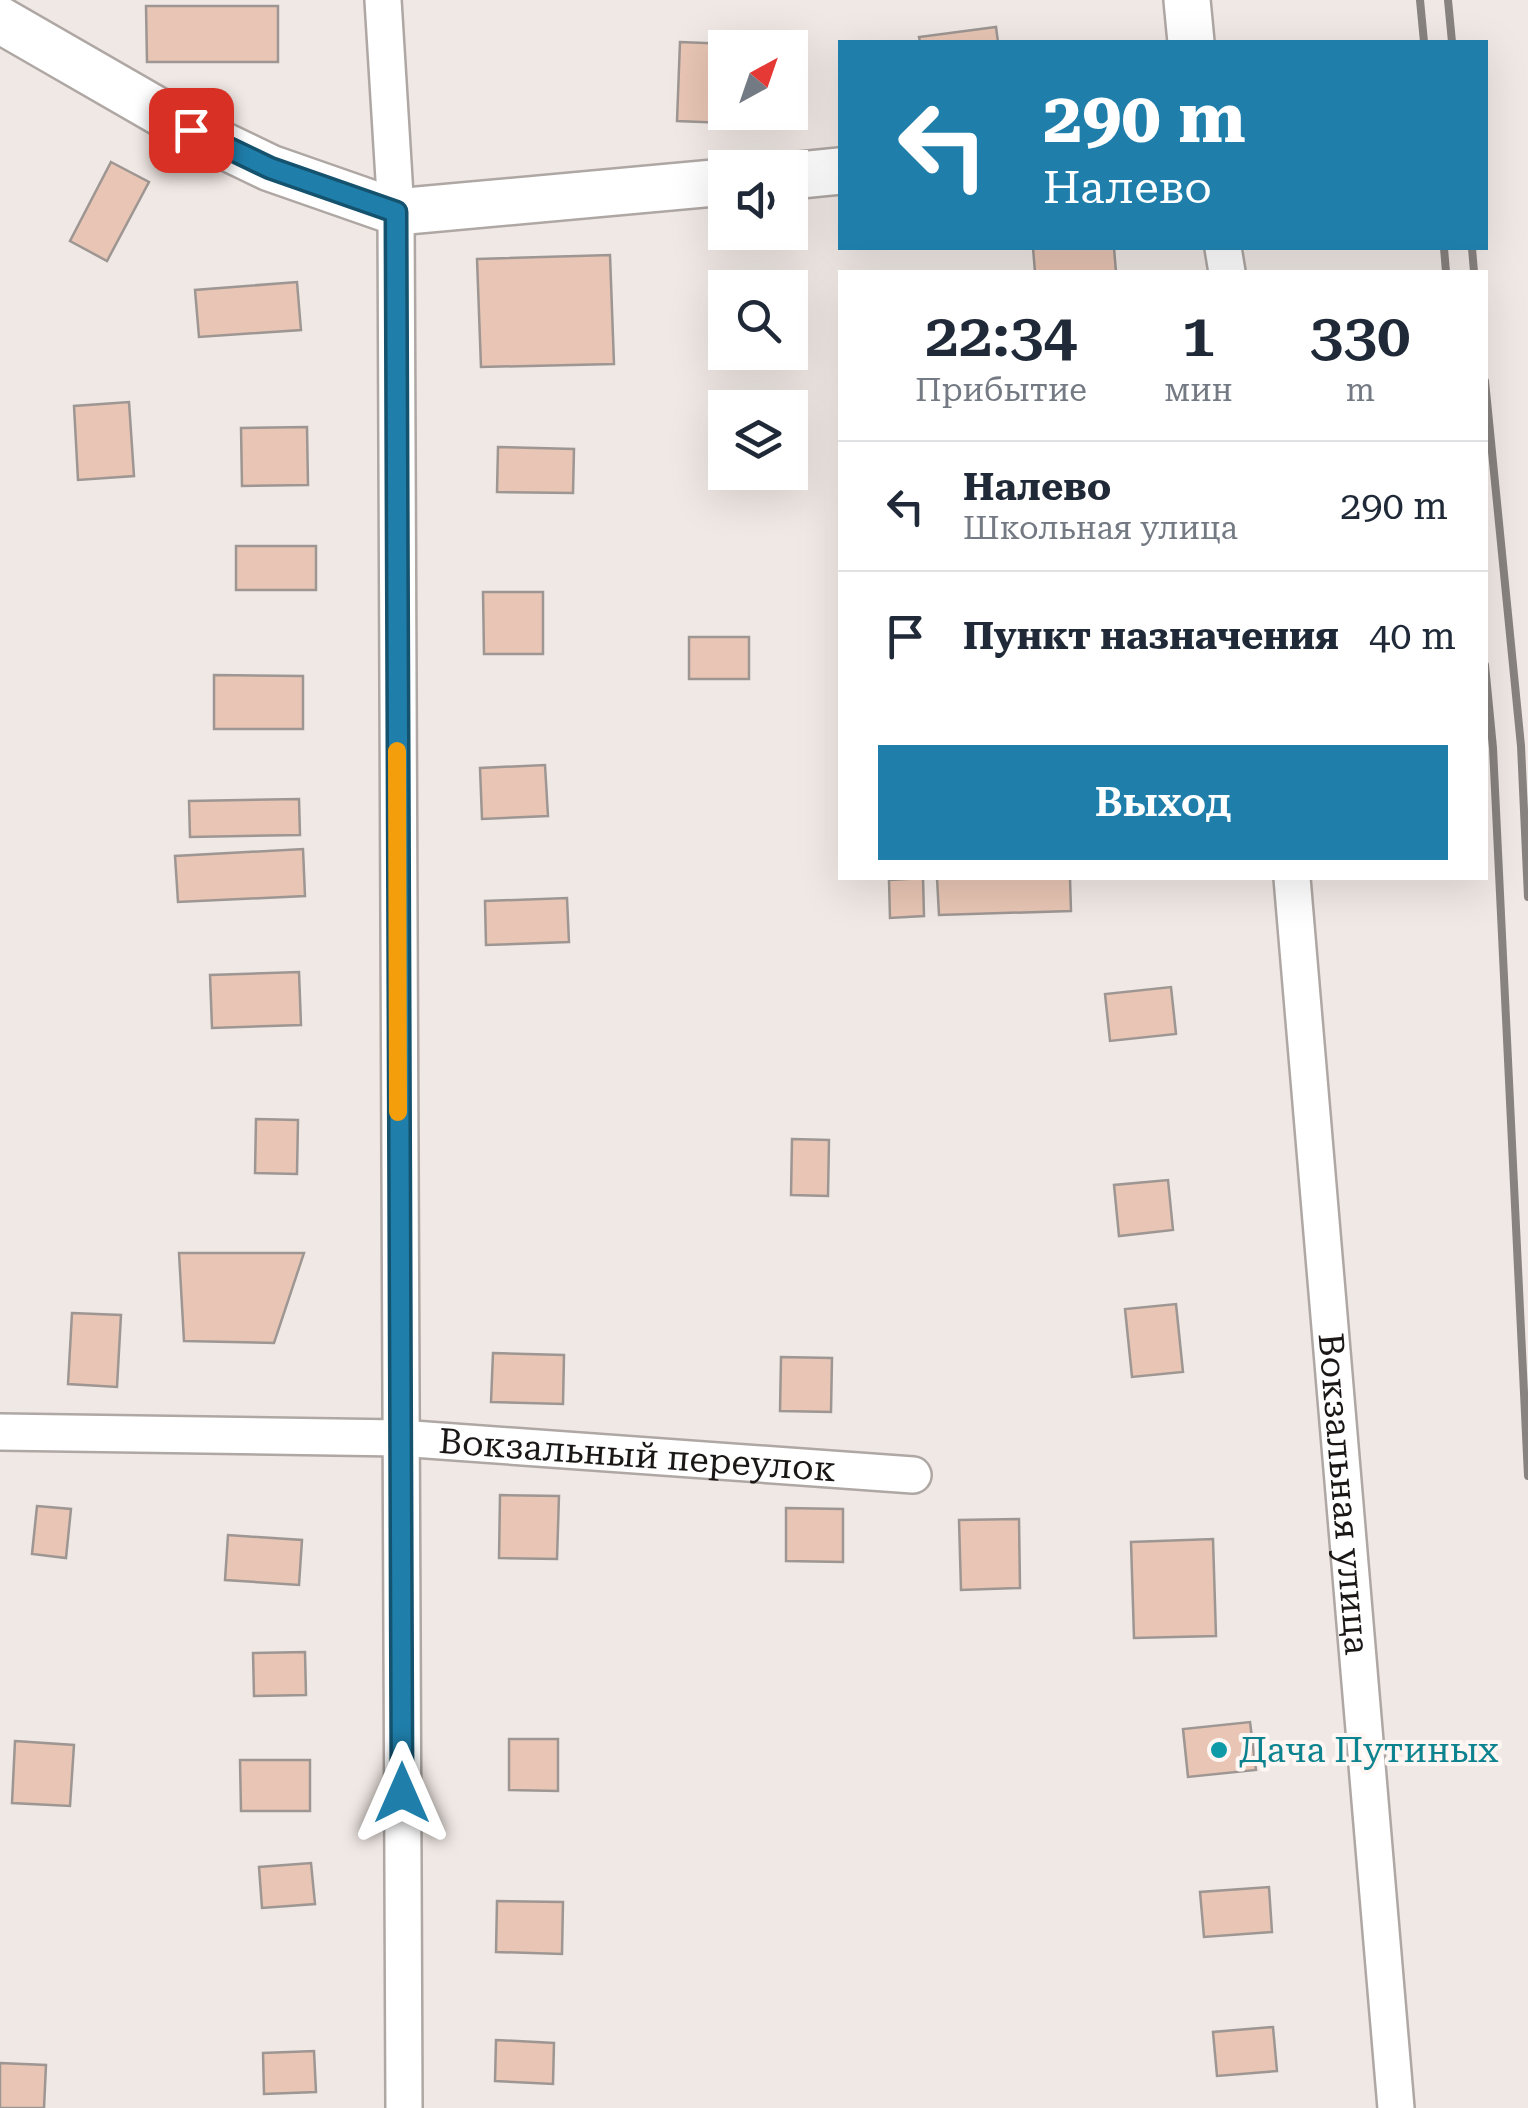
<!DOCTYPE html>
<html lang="ru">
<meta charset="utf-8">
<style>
body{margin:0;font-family:"Roboto Serif",serif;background:#f6f6f7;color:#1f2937;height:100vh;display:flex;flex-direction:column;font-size:38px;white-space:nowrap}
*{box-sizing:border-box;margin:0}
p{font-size:32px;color:#747a83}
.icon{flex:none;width:55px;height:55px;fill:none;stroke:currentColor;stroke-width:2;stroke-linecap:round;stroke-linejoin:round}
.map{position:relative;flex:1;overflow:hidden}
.panel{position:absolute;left:838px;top:270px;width:650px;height:610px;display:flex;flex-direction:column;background:#fff;border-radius:0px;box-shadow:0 10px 40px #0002}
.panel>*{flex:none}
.guide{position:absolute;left:838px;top:40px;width:650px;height:210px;border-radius:0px;box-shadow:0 10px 40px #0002;background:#1f7eaa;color:#fff;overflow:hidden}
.needle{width:65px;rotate:40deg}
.controls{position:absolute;left:708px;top:30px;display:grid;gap:20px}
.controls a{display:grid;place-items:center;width:100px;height:100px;border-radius:0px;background:#fff;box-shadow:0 10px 40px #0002;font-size:50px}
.pin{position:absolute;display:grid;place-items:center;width:85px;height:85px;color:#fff;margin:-42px;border-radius:20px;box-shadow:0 5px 15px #0006}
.me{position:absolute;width:110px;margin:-55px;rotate:0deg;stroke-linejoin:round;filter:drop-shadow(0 0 8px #0008)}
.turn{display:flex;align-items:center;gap:35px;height:210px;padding:0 40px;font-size:45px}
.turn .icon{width:130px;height:130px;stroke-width:2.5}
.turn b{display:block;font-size:70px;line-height:85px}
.eta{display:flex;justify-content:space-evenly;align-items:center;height:170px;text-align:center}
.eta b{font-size:60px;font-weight:600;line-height:70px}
.primary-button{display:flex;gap:20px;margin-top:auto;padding:20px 40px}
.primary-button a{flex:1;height:115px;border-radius:0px;background:#1f7eaa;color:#fff;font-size:40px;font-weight:600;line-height:115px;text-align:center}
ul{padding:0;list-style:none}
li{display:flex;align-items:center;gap:30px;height:130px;padding:0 40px;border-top:2px solid #e0e1e3}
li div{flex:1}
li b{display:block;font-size:38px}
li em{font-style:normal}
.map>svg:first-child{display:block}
</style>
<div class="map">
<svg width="1528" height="2108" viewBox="0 0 1528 2108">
<rect width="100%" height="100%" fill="#f0e8e4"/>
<g fill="#e8c5b4" stroke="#9d9692" stroke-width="2.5">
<path d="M146 6H278V62H147Z"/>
<path d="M996 27 998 42H920L919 37Z"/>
<path d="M680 42 729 44 725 48 726 123 677 121Z"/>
<path d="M111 162 149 182 107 261 70 241Z"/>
<path d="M1033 248H1114L1116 272H1035Z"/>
<path d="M610 255 614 364 481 367 477 259Z"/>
<path d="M297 282 301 330 199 337 195 290Z"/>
<path d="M129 402 134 476 78 480 74 406Z"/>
<path d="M307 427 308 485 242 486 241 428Z"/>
<path d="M498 447 574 449 573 493 497 492Z"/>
<rect x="236" y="546" width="80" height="44"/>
<path d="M483 592H543V654H484Z"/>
<rect x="689" y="637" width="60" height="42"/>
<path d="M214 675 303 676V729H214Z"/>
<path d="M545 765 548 816 482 819 480 768Z"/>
<path d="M299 799 300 835 190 837 189 801Z"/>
<path d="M303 849 305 896 178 902 175 856Z"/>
<path d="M923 878 924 916 890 918 889 880Z"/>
<path d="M937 878H1070L1071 911 939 915Z"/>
<path d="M567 898 569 942 486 945 485 901Z"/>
<path d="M299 972 301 1025 212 1028 210 975Z"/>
<path d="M1171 987 1176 1034 1110 1041 1105 994Z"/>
<path d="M256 1119 298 1120 297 1174 255 1173Z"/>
<path d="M792 1139 829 1140 828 1196 791 1195Z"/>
<path d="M1168 1180 1173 1230 1119 1236 1114 1185Z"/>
<path d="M179 1253H304L274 1343 184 1341Z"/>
<path d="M1176 1304 1183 1372 1132 1377 1125 1309Z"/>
<path d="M72 1313 121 1315 117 1387 68 1384Z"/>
<path d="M493 1353 564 1355 563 1404 491 1402Z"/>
<path d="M781 1357 832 1358 831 1412 780 1411Z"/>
<path d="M500 1495 559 1496 557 1559 499 1558Z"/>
<path d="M37 1506 71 1509 66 1558 32 1554Z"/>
<path d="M786 1508 843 1509V1562L786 1561Z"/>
<path d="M1019 1519 1020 1588 961 1590 959 1520Z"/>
<path d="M228 1535 302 1540 299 1585 225 1580Z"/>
<path d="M1213 1539 1216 1636 1134 1638 1131 1542Z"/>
<path d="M305 1652 306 1695 254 1696 253 1653Z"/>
<path d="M1250 1722 1256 1770 1188 1777 1183 1729Z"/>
<path d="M509 1739H558V1791L509 1790Z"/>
<path d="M15 1741 74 1745 70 1806 12 1803Z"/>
<path d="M240 1760H310V1811H241Z"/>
<path d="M311 1863 315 1904 262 1908 259 1867Z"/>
<path d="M1269 1887 1272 1932 1204 1937 1200 1892Z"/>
<path d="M497 1901 563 1902 562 1954 496 1952Z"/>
<path d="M1273 2027 1277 2071 1217 2076 1213 2032Z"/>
<path d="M496 2040 554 2043 553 2084 495 2081Z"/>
<path d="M314 2051 316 2092 264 2094 263 2053Z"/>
<path d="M0 2063 46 2065 44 2108H0Z"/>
</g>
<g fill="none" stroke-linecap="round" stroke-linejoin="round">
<g stroke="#aea7a3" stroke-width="40">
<g id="minor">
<path d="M383 0 396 212 404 2108"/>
<path d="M1223 248 1227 272"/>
<path id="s1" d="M1292 878 1396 2108"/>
<path id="s2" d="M0 1432 399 1438 913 1475"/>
</g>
</g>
<g stroke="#aea7a3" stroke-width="50">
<g id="tertiary">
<path d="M1187 0 1191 42"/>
<path d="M0 20 191 130 270 168 396 212 725 182"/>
<path d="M790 176 840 171"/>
</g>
</g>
<use href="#minor" stroke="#fff" stroke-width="35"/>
<use href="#tertiary" stroke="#fff" stroke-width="45"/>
<g stroke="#888380" stroke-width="8">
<path d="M1420 0 1424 42"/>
<path d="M1448 0 1452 42"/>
<path d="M1444 248 1446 272"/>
<path d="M1472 248 1474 272"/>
<path d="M1485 381 1521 746 1528 897"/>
<path d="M1485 665 1493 748 1528 1476"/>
</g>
</g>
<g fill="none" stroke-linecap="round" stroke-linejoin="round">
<g stroke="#14526e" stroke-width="25">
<path id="route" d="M191 130 270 168 396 212 402 1793"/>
</g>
<use href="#route" stroke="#1f7eaa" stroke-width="18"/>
<path stroke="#f59e0b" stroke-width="18" d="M397 751 398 1112"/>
</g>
<circle fill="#0f9aa8" stroke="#fef6f2" stroke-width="4" cx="1219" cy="1750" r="10"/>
<g text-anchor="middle" stroke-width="8" stroke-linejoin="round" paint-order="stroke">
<g font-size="35" fill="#1a1716" stroke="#fef6f2">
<text dy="12" stroke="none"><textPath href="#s2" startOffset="638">Вокзальный переулок</textPath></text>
<text dy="12" stroke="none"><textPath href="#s1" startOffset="618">Вокзальная улица</textPath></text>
</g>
<g font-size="35" fill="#0d838f" stroke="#fef6f2" text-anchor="start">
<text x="1239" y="1762">Дача Путиных</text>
</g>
</g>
</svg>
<div class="controls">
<a><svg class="needle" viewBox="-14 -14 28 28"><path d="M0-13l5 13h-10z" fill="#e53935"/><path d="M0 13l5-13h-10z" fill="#747a83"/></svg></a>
<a><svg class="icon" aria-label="sound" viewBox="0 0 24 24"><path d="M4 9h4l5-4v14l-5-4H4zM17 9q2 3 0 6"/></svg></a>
<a><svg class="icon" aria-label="search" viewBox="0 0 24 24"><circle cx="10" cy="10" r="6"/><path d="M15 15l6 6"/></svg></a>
<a><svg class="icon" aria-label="layers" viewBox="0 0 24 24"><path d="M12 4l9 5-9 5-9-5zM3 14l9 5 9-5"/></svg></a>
</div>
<div class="pin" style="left:191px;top:130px;background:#d93025"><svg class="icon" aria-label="arrive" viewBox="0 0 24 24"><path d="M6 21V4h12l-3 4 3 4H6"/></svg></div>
<svg class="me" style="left:402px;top:1793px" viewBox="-20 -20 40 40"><path d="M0-17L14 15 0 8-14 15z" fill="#1f7eaa" stroke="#fff" stroke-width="4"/></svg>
<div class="guide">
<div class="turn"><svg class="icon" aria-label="left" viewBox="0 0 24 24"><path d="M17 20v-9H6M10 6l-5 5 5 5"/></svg><div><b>290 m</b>Налево</div></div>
</div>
<section class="panel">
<div class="eta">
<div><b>22:34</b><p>Прибытие</p></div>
<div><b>1</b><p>мин</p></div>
<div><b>330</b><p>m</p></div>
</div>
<ul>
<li><svg class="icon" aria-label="left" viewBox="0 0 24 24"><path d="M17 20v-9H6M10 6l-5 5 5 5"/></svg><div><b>Налево</b><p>Школьная улица</p></div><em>290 m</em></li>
<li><svg class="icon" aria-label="arrive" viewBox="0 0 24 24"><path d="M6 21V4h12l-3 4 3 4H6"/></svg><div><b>Пункт назначения</b></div><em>40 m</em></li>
</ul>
<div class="primary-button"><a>Выход</a></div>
</section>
</div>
